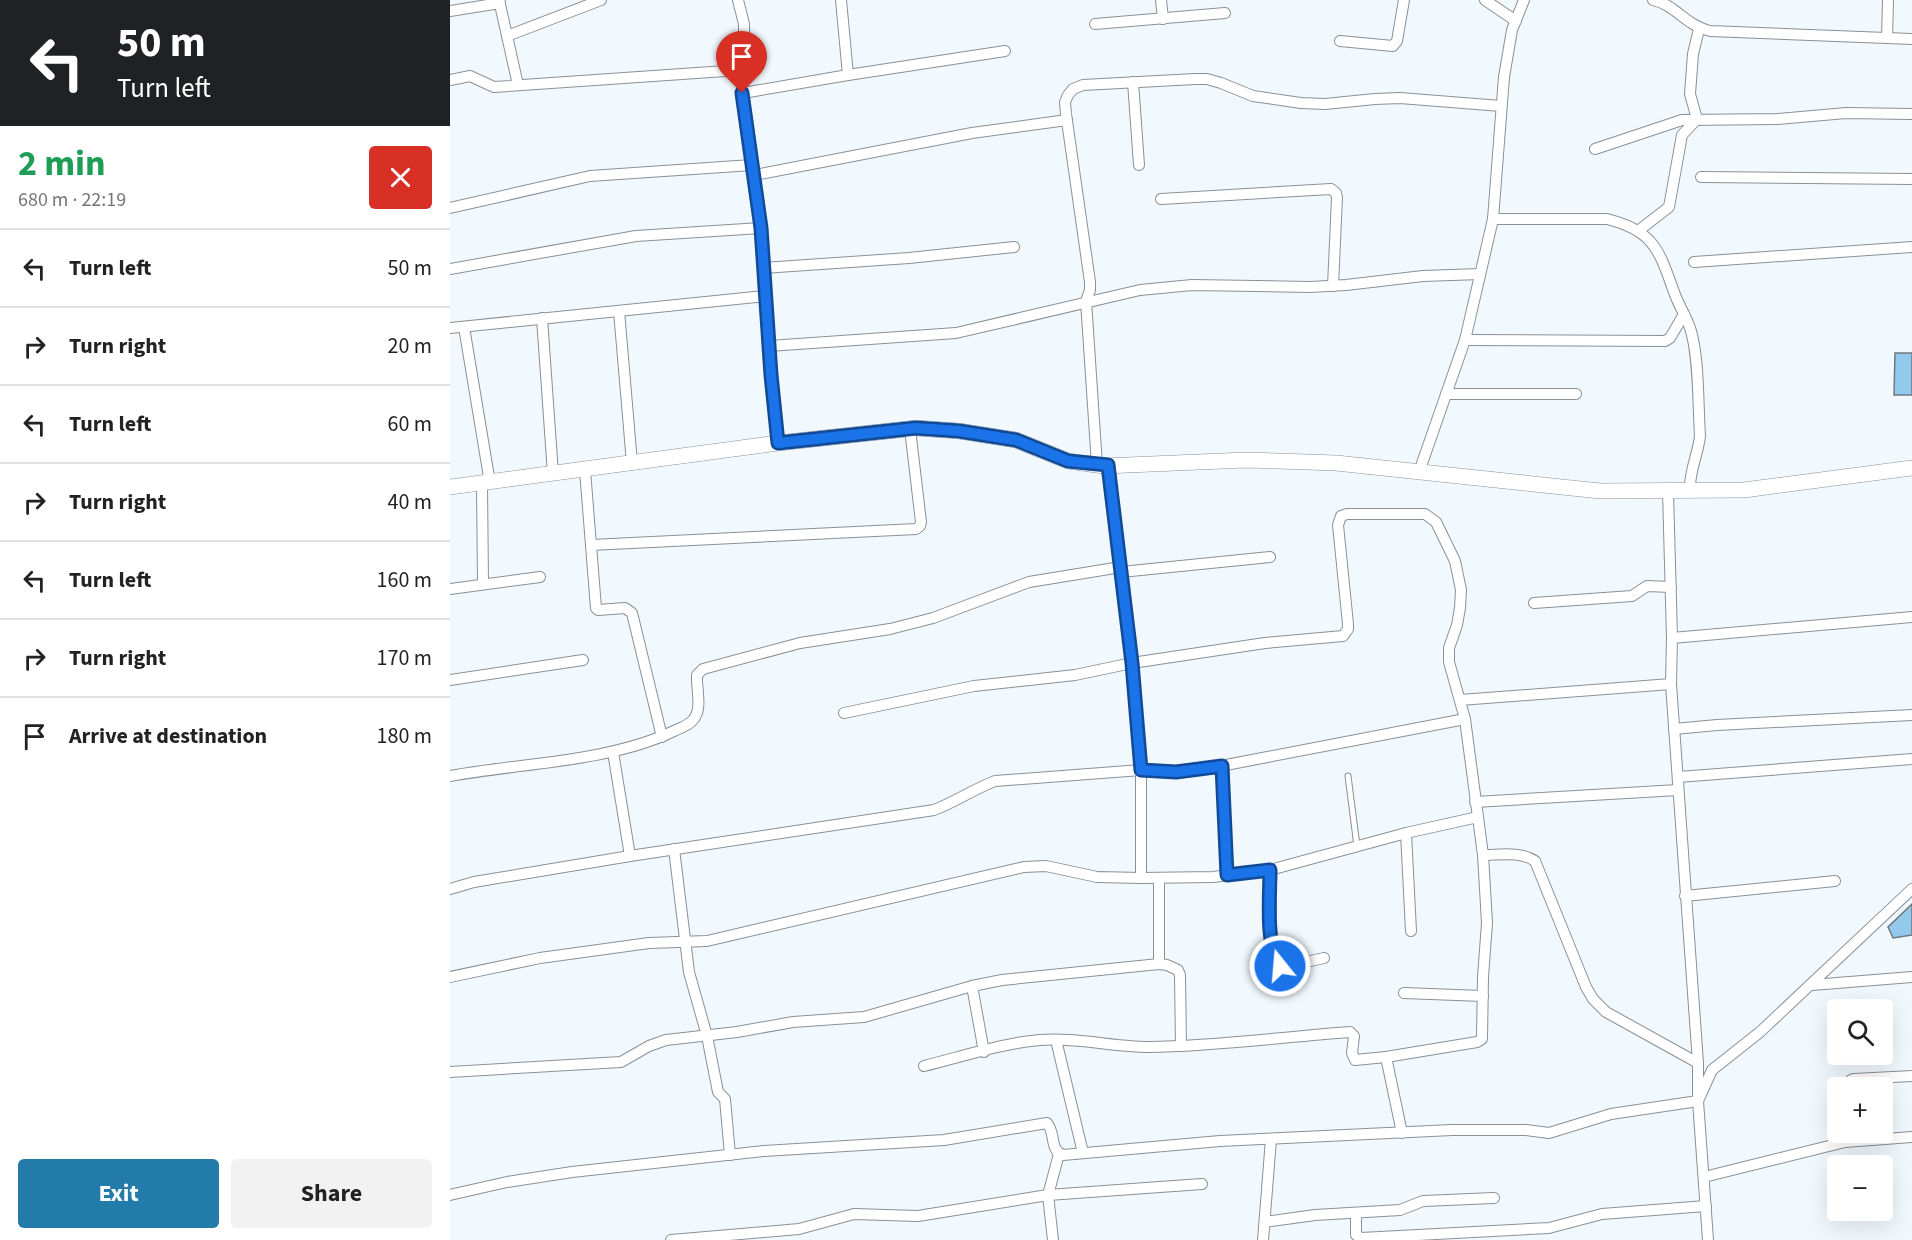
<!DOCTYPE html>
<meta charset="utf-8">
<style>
body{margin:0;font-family:"Source Sans 3",sans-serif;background:#f2f2f2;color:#222;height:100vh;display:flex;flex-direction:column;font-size:22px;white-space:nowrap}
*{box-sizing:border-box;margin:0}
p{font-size:20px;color:#767676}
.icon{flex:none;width:33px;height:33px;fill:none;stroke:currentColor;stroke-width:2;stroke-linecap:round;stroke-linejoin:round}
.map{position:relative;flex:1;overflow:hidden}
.sheet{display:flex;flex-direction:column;background:#fff;width:450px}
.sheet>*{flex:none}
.guide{background:#202124;color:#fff;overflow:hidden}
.fabs{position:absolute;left:1377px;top:999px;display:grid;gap:12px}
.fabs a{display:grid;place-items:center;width:66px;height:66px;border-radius:6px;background:#fff;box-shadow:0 6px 24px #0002;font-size:30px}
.pin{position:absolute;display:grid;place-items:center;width:51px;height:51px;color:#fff;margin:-62px -26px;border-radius:50% 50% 50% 0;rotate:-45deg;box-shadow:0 0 6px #0007}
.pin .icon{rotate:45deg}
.me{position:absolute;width:66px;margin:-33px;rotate:343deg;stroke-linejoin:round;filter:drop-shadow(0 0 4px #0008)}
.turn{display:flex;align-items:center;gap:21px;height:126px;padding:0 18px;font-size:27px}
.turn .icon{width:78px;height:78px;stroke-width:2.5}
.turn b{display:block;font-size:42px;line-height:51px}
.round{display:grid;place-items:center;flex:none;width:63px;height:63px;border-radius:6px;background:#f2f2f2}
.overview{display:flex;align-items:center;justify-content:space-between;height:102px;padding:0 18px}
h1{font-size:36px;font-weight:700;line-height:45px;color:#1e9e55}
.button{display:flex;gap:12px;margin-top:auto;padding:12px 18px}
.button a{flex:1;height:69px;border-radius:6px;background:#237baa;color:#fff;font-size:24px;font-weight:700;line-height:69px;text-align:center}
.button a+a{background:#f2f2f2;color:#222}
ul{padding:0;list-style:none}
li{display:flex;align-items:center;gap:18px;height:78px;padding:0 18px;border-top:2px solid #e0e0e0}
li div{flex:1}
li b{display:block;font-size:22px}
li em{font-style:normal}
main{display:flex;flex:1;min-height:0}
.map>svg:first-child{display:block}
</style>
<main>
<section class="sheet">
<div class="guide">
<div class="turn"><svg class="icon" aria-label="left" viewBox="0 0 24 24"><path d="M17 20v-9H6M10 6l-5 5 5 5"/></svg><div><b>50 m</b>Turn left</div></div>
</div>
<div class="overview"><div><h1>2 min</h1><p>680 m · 22:19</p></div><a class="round" style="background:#d93025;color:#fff"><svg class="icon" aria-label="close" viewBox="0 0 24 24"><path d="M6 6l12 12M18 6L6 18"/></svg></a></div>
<ul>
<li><svg class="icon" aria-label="left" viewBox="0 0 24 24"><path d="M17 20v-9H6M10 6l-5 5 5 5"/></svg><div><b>Turn left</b></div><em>50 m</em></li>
<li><svg class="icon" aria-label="right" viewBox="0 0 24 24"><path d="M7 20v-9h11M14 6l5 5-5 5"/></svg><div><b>Turn right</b></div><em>20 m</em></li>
<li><svg class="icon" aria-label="left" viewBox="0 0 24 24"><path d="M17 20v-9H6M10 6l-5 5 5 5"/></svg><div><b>Turn left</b></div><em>60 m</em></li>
<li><svg class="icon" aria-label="right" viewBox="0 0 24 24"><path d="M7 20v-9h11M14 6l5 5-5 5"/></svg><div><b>Turn right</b></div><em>40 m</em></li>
<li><svg class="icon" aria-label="left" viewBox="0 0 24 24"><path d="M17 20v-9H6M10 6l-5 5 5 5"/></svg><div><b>Turn left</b></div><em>160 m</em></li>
<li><svg class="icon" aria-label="right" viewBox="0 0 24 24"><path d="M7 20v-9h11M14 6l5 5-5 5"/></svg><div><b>Turn right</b></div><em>170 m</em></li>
<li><svg class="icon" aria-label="arrive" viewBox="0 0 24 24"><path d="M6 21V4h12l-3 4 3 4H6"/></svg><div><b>Arrive at destination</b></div><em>180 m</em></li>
</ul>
<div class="button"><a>Exit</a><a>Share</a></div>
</section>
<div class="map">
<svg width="1462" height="1240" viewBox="0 0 1462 1240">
<rect width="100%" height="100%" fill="#f2f9fe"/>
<g fill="#92c9ed" stroke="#70777d" stroke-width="1.5">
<path d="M1445 353H1462V395H1444Z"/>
<path d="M1462 904V935L1443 938 1438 927Z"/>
</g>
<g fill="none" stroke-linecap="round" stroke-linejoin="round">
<g stroke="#899197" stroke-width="7">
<path id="lane" d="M898 776 907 846"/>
</g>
<g stroke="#899197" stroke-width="12">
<g id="street">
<path d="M49 0 68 85"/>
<path d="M288 0 294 24V42L290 70 311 228 321 375 328 443"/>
<path d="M391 0 398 75"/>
<path d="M711 0 713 19"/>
<path d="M1035 0 1066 21"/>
<path d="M1203 0C1226 5 1235 25 1260 31L1462 39"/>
<path d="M0 11 50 3"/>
<path d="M645 24 775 13"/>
<path d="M57 36 151 0"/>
<path d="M1437 38 1438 0"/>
<path d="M890 41 943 46 947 41 954 0"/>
<path d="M0 80 20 76 44 87 290 70"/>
<path d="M683 82 689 165"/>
<path d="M293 93 398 75 555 51"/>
<path d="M1145 149 1232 120 1327 119 1396 113 1462 114"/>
<path d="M305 175 522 133 617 120"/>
<path d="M1251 177 1462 179"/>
<path d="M711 199 881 189 886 193 887 198 883 286"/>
<path d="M0 208 140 176 302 165"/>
<path d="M1043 219H1157C1205 231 1209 251 1224 292 1229 307 1239 320 1242 335 1249 363 1248 405 1250 436 1248 455 1239 471 1240 490"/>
<path d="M1188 231 1219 207 1232 135 1247 119 1240 94 1243 54 1249 29"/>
<path d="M1244 262 1462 247"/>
<path d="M313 268 459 258 564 247"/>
<path d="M0 269 186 236 311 228"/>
<path d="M169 311 182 463"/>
<path d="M92 318 103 474"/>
<path d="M14 327 40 483"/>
<path d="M0 328 315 296"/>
<path d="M1015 340 1215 341 1220 338 1234 314"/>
<path d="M319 346 506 333 690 290 742 285 860 287 896 285 973 276 1030 274"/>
<path d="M996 394H1126"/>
<path d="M647 465 636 301 640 290V282L616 114 615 102 618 95 623 89 633 85 745 79H757L771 83 803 96 851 103 875 104 925 99 950 98 1051 106"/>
<path d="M659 465 682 663 691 770V878"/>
<path d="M135 470 146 608 148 610 175 608 182 613 212 737"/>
<path d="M969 472 1015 340 1043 219 1054 77 1062 30 1074 0"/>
<path d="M32 484 33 584"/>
<path d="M1218 491 1222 638 1221 684 1248 1063V1101L1258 1240"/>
<path d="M141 545 466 529 470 526 471 522 460 429"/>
<path d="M671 572 820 557"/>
<path d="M0 589 90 577"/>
<path d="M1084 603 1182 596 1197 586 1221 587"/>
<path d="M1222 638 1462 617"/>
<path d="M0 680 133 660"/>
<path d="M1010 700 1221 684"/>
<path d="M394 713 524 686 625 675 682 663 815 643 893 636 898 629V624L888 525 891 516 897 514H975L986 522 1005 561 1011 590 1010 608 1007 625 999 648V662L1015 719 1033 855C1049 855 1071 851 1085 861L1136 987 1143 999 1156 1012 1248 1063"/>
<path d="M1224 729 1267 725 1462 715"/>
<path d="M163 752 180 856"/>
<path d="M772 766 777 875"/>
<path d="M0 776C71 763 159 762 224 731 230 728 238 726 243 720 253 709 246 688 247 675L253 669 350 643 440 629 483 618 579 582 671 567"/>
<path d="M1228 777 1462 759"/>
<path d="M1025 802 1228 790"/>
<path d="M956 833 961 931"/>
<path d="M224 849 239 972 257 1036 268 1092 275 1099 280 1155"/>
<path d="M820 870 821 935 828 964 833 967 874 958"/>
<path d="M709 878V964"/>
<path d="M0 889 24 882 180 856 484 810C505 802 524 789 545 781L691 770 725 772 755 769 1015 719"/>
<path d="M1235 896 1385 881"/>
<path d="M0 977 90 958 199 943 257 941 574 867 596 866 647 877 691 878 763 877 820 870 956 833 1028 817"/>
<path d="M1362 985 1462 977"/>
<path d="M522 986 534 1052"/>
<path d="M954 993 1033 996"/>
<path d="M606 1040 633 1153"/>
<path d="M936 1057 1027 1042 1032 1039 1033 977 1037 923 1033 855"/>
<path d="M474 1066C511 1057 552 1043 590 1040 626 1037 663 1047 699 1047 766 1046 833 1037 900 1032L904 1036 902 1053 905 1060 936 1057 952 1133"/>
<path d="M0 1072 171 1062 199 1046 216 1040 287 1032 343 1022 414 1017 522 986 552 980 709 964 717 965 728 970 730 975 731 1046"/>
<path d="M1399 1088 1401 1080 1404 1079 1462 1076"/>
<path d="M1254 1177 1395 1142 1462 1137"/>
<path d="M0 1195 57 1182 122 1172 314 1151 494 1140 597 1123C606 1133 599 1150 613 1155L770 1141 1002 1130H1076L1099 1133 1161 1114 1248 1101 1262 1070 1310 1032 1462 889"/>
<path d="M906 1214V1235L911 1238 1099 1228 1152 1214 1256 1206"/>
<path d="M815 1222 865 1215 950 1210 973 1201 1044 1198"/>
<path d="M221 1240 349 1229 404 1214 468 1216 598 1195 752 1184"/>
<path d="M603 1240 598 1195 609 1154"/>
<path d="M813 1240 821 1139"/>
</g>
</g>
<g stroke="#899197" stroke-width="16">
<path id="secondary" d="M0 487 328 443 466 428 509 431 566 440 618 461 654 466 796 460 886 463 1150 491 1294 490 1462 468"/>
</g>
<use href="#lane" stroke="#fff" stroke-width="5"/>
<use href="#street" stroke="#fff" stroke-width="10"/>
<use href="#secondary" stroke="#fff" stroke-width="15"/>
</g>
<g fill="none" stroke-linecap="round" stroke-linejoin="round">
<g stroke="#114b97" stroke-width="15">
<path id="route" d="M292 93 311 228 321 375 328 443 466 428 509 431 566 440 618 461 658 465 682 663 691 770 726 772 772 766 777 875 820 870C820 895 815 946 830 966"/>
</g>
<use href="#route" stroke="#1a73e8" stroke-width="10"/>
</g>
</svg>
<div class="fabs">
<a><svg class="icon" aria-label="search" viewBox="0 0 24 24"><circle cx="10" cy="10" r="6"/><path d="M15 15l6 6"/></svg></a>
<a>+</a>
<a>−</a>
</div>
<div class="pin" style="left:292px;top:93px;background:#d93025"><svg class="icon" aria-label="arrive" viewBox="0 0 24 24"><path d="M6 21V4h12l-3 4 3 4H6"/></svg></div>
<svg class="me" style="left:830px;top:966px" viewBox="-20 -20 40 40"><circle r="17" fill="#1a73e8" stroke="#fff" stroke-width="3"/><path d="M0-11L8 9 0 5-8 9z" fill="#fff"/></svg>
</div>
</main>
